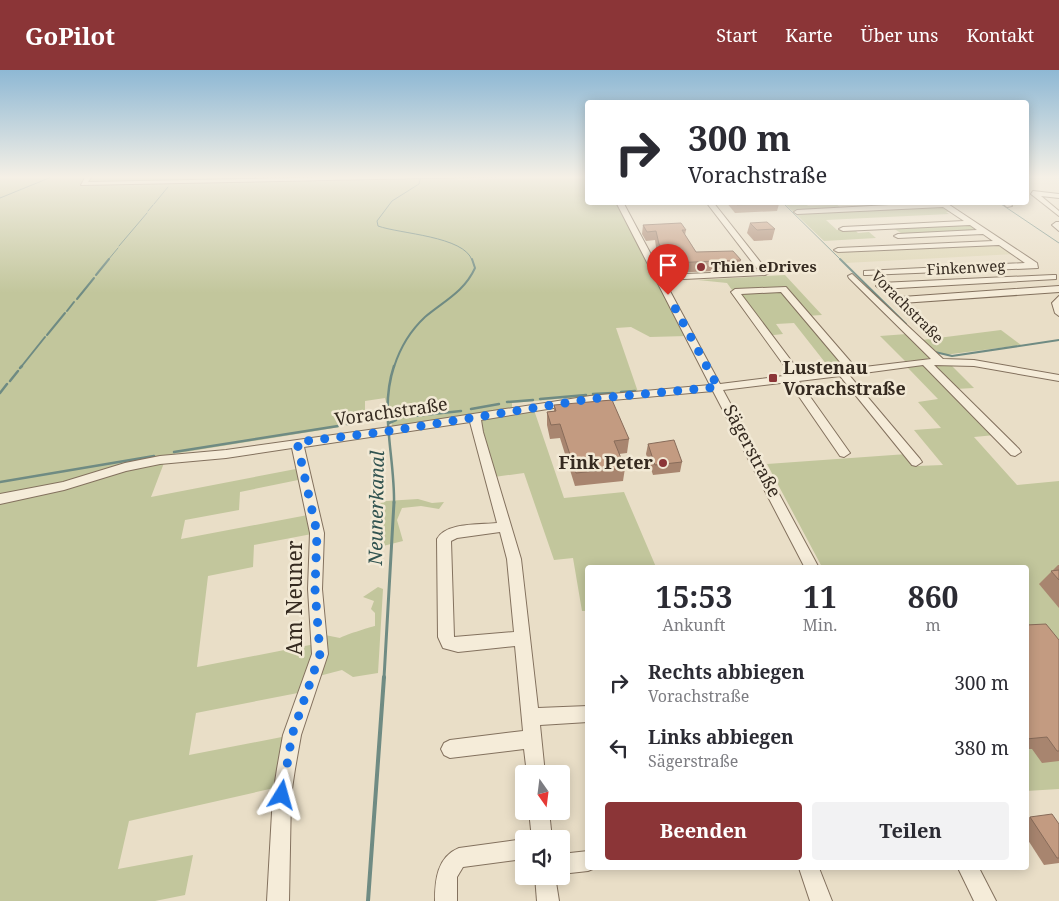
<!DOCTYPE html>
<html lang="de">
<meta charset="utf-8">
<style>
body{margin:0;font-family:"Noto Serif",serif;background:#f2f2f3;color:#2b2b33;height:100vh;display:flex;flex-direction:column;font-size:19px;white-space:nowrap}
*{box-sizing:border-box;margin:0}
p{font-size:16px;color:#7c7c81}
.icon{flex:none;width:28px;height:28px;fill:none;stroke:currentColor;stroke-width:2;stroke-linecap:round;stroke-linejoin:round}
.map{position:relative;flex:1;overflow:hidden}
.drawer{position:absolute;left:585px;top:495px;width:444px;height:305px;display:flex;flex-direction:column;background:#fff;border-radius:5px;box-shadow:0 2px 12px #0003}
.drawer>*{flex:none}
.banner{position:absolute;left:585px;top:30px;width:444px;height:105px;border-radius:5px;box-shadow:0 2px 12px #0003;background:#fff;color:#2b2b33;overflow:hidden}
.needle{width:32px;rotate:166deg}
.controls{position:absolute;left:515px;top:695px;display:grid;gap:10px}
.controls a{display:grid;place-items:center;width:55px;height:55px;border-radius:5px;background:#fff;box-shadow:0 2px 12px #0003;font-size:25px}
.pin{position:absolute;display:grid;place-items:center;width:42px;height:42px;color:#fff;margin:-51px -21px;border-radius:50% 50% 50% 0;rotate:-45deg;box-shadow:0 0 5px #0007}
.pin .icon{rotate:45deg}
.me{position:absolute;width:55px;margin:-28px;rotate:8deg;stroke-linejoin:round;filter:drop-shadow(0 0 4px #0008)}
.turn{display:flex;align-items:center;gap:18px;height:105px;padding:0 20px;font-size:22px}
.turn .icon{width:65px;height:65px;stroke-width:2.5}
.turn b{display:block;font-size:35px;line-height:42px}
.eta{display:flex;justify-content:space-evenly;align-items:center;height:85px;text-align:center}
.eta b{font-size:30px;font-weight:700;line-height:35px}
.button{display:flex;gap:10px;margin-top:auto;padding:10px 20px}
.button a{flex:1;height:58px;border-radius:5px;background:#8b3537;color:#fff;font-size:20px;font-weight:700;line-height:58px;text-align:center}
.button a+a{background:#f2f2f3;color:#2b2b33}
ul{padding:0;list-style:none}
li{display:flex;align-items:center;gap:15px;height:65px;padding:0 20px}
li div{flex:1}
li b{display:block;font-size:19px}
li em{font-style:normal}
header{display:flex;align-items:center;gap:30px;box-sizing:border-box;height:70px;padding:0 25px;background:#8b3537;color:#fff}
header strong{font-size:24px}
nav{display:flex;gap:28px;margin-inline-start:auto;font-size:18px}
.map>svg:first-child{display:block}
</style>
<header>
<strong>GoPilot</strong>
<nav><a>Start</a><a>Karte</a><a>Über uns</a><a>Kontakt</a></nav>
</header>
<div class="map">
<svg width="1059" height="831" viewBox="0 0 1059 831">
<rect width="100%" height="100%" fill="#e9dec7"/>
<path fill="#ded6b5" d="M995 174H1000L1015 184 845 193 833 181Z"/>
<g fill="#c2c69c">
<path d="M0 106H325L324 108 438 109 421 106H506L450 109 461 110 587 106 588 132 617 133 687 266 650 267 631 257 616 258 638 322 512 333V338L393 359 385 328 365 331V344L342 348 340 357 167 385 151 427 301 398 303 409 240 422 239 440 185 450 181 469 313 444 317 463 254 475 253 497 208 506 197 597 320 573 308 621 196 643 189 685 292 665 283 716 129 751 118 799 193 785 185 825 155 831H0V429L73 412 0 427Z"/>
<path d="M784 133H805L808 136 837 135 845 140 940 135 951 142H946L949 144 826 150 837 160 854 159 858 163 869 162 876 168 824 171Z"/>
<path d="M970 154 980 161 906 166 891 157Z"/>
<path d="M785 205 822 245 805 246 847 298 831 300 794 253 776 254 783 264 765 266 727 213 698 210Z"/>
<path d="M1001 260 1021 275 944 285 936 282 922 270Z"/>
<path d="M907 264 932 289 905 291 880 266Z"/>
<path d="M950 294 974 318 955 319 931 295Z"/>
<path d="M926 295 995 365 974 367 1017 415 1059 411V719L1026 721V498L822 497 767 394 907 384 917 396 943 395 914 360 941 358 918 332 938 329 907 297Z"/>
<path d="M534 340 564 428 624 422 656 497 588 498 587 541H582L573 488 554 490 524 403 494 407 481 362V352L484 349Z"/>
<path d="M418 429 432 433 444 432 439 439 421 436 402 438 397 450 403 471 379 477 377 435 386 431Z"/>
<path d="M378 517 383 519 378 603 353 607 342 600 319 606 325 565 340 568C342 566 370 557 375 556V543L371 539 374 531 363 527Z"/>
</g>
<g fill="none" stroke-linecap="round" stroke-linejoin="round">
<g stroke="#6f8b83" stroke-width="1">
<path d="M421 106 419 114 392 131 377 151 378 156C400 164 464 166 472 190"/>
<path d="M473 107H479"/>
<path d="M463 108 468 107"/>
<path d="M0 128 54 106"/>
<path d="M782 132 841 190"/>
<path d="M998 132 1059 173"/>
<path d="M154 134 168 117"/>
<path d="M148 141 153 135"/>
<path d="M119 176 147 143"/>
<path d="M108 190 118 178"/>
</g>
<g stroke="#6f8b83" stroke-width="2">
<path d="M840 189 906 254"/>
<path d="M96 205 109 189"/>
<path d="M77 229 94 208"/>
<path d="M67 241 74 232"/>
<path d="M47 265 65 243"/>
<path d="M935 282 952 286 1059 270"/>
<path d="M21 297 45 267"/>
<path d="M394 297C400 278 410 261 425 247 444 231 464 222 475 198L472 189"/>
</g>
<g stroke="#6f8b83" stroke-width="2.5">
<path d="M20 298 22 296"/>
<path d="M10 311 18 301"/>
<path d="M621 322 635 321"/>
<path d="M0 323 7 314"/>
<path d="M593 324 613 323"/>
<path d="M540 329 586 325"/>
<path d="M507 332 533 330"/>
<path d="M471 339 499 334"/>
<path d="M404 347 461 341"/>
<path d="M389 353 396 350"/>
<path d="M347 354 389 347"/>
<path d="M174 382 338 356"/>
<path d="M0 412 154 386"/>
<path d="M394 433C395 387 379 341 394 296"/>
</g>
<path stroke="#6f8b83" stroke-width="3" d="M384 608 394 432"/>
<path stroke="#6f8b83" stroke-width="4" d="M368 831 384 607"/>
<g stroke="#83715e" stroke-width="2">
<g id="minor">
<path d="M86 106H92L88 112 396 106H519L81 115Z"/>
<path d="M1033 121 1059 124V128L1041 126 1059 141V146L1031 124Z"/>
<path d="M616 132H623L662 205 759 201 706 132H713L769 203 765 205 664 210 720 314 791 305 731 222 735 219 786 217 856 298 931 289 849 208 848 206 852 204 943 289 974 290 1059 305V311L974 296 934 295 1019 379 1021 382 1015 386 1011 385 923 295 849 305 920 389 922 392 916 396 912 395 840 306 799 311 850 383 844 387 840 386 789 312 723 320 819 498H805L713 321 590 332 481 350 483 362 521 489 538 638 588 636V652L540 655 545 704H527L524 679 450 688 444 685 441 679 444 673 450 670 523 661 515 576 458 582 443 578 438 567 437 469C446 452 480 455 497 453L470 352 304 377 324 463 322 519 328 584 301 665 295 699 291 725 289 831H267L273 725 277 699 283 665 312 584 308 519 310 463 292 378 226 388 160 394 126 401 64 420 0 434V424L63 412 125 393 160 386 226 380 383 358 590 326 710 315ZM781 222 846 299 841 298 802 305 741 224ZM500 462 507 489 514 562 454 567 451 471 457 468Z"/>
<path d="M945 132 1037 193 1038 198 867 205H864V201L1025 193 999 175 838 182 834 180 838 178 993 171 983 164 898 168 894 166 898 164 977 160 970 155 843 161 839 159 843 157 964 151 943 137 797 144 794 142 797 140Z"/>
<path d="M1001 132H1009L1012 136 1007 137Z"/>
<path d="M1056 152H1059V161L1052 155Z"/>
<path d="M1053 205H1056V209L880 219 876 216 880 213Z"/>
<path d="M1059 216V222L902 233 898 230 902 227Z"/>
<path d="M1059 226V246L1055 243 1052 233Z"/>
<path d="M529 741H549L552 769H532Z"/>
<path d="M524 769V789L463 797 457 807V831H435C435 810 437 787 459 778Z"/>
<path d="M588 781V798H595L588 801 561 804V784Z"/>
<path d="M799 798H819L832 831H810Z"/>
<path d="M958 798H979L996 831H974Z"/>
<path d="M535 806H555L559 831H537Z"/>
</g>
</g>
<use href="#minor" fill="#f5ecd9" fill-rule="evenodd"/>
</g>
<g fill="#a8856f">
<path d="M726 132H778L779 134 777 141 735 143Z"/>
<path d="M750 153 775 159 772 170 754 171 747 163Z"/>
<path d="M643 155 686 160 685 165 696 182 741 190 738 200 669 203 657 184 655 170 646 171 642 164Z"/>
<path d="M554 335 629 369 627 383 619 384 625 398 623 411 575 416 560 368 550 369 547 355V342L554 341Z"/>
<path d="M648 374 682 392 680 402 653 405 646 384Z"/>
<path d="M1058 495H1059V538L1039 514Z"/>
<path d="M1026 555 1059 570V691L1042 693 1032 679H1026Z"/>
<path d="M1030 747 1059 754V793L1044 795 1026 767V749Z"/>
</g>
<g fill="#c39b81" stroke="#886c5a">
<path d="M735 132H778L779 134 737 135Z"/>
<path d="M767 152 775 159 757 160 750 153Z"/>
<path d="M681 153 686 160H682L696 182 733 181 741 190 670 193 659 174 656 161 647 162 643 155Z"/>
<path d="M612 330 629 369 614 371 625 398 576 403 560 354 551 355 547 342 556 341 554 335Z"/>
<path d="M674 370 682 392 655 395 648 374Z"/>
<path d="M1059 500V510L1051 501Z"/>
<path d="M1046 554 1059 570V681H1057L1047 667 1026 669V555Z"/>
<path d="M1052 744 1059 754V788H1057L1030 747Z"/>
</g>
<linearGradient id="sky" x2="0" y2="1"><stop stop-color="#8eb8d4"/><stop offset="0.48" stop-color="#f5f0e6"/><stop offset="1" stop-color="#f5f0e6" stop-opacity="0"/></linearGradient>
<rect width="1059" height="223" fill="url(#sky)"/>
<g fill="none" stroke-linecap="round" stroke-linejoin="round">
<path stroke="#1a73e8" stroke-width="9" stroke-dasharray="0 16.2" d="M282 725 292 665 320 584 315 519 317 463 297 372 383 362 590 329 718 317 668 225"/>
</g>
<g fill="#8b3537" stroke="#f2e9d5" stroke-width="2">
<circle cx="701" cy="197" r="5"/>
<rect x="768" y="303" width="10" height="10" rx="2.5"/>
<circle cx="663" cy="393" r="5"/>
</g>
<g text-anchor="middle" stroke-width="5" stroke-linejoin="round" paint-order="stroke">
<g font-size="15" font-weight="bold" fill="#352a20" stroke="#f2e9d5" text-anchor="start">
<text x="711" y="202">Thien eDrives</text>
</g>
<g font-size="15" fill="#352a20" stroke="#f2e9d5">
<text transform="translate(966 198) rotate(-3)" y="5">Finkenweg</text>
<text transform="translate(907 237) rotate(45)" y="5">Vorachstraße</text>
</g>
<g font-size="18" font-weight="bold" fill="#352a20" stroke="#f2e9d5" text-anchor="start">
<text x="783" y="304">Lustenau<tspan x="783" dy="21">Vorachstraße</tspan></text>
<text x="653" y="399" text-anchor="end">Fink Peter</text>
</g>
<g font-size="18" fill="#352a20" stroke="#f2e9d5">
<text transform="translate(391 342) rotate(-8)" y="6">Vorachstraße</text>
<text transform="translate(752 381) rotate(62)" y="6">Sägerstraße</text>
</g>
<g font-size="19" font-style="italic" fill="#315350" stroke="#f2e9d5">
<text transform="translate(376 438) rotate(-89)" y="7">Neunerkanal</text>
</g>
<g font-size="21" fill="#352a20" stroke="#f2e9d5">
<text transform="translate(295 528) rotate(-90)" y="7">Am Neuner</text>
</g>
</g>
</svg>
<div class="controls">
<a><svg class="needle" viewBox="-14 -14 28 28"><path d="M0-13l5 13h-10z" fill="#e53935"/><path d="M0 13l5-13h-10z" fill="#7c7c81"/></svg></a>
<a><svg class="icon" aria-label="sound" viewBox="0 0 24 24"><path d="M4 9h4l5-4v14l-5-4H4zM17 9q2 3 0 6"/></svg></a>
</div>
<div class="pin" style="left:668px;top:225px;background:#d93025"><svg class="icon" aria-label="arrive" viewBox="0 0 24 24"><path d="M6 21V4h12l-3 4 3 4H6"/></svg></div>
<svg class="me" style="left:282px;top:725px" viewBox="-20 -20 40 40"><path d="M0-17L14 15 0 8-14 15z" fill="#1a73e8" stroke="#fff" stroke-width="4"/></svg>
<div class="banner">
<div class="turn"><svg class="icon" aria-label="right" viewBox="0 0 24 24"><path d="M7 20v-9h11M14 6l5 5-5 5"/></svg><div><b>300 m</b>Vorachstraße</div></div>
</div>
<section class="drawer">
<div class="eta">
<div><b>15:53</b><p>Ankunft</p></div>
<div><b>11</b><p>Min.</p></div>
<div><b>860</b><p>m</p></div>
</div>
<ul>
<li><svg class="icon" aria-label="right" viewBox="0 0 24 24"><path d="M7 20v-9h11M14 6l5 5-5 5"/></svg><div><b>Rechts abbiegen</b><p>Vorachstraße</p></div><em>300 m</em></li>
<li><svg class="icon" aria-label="left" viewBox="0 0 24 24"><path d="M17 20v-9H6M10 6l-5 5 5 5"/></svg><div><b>Links abbiegen</b><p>Sägerstraße</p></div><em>380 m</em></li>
</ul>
<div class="button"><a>Beenden</a><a>Teilen</a></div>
</section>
</div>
